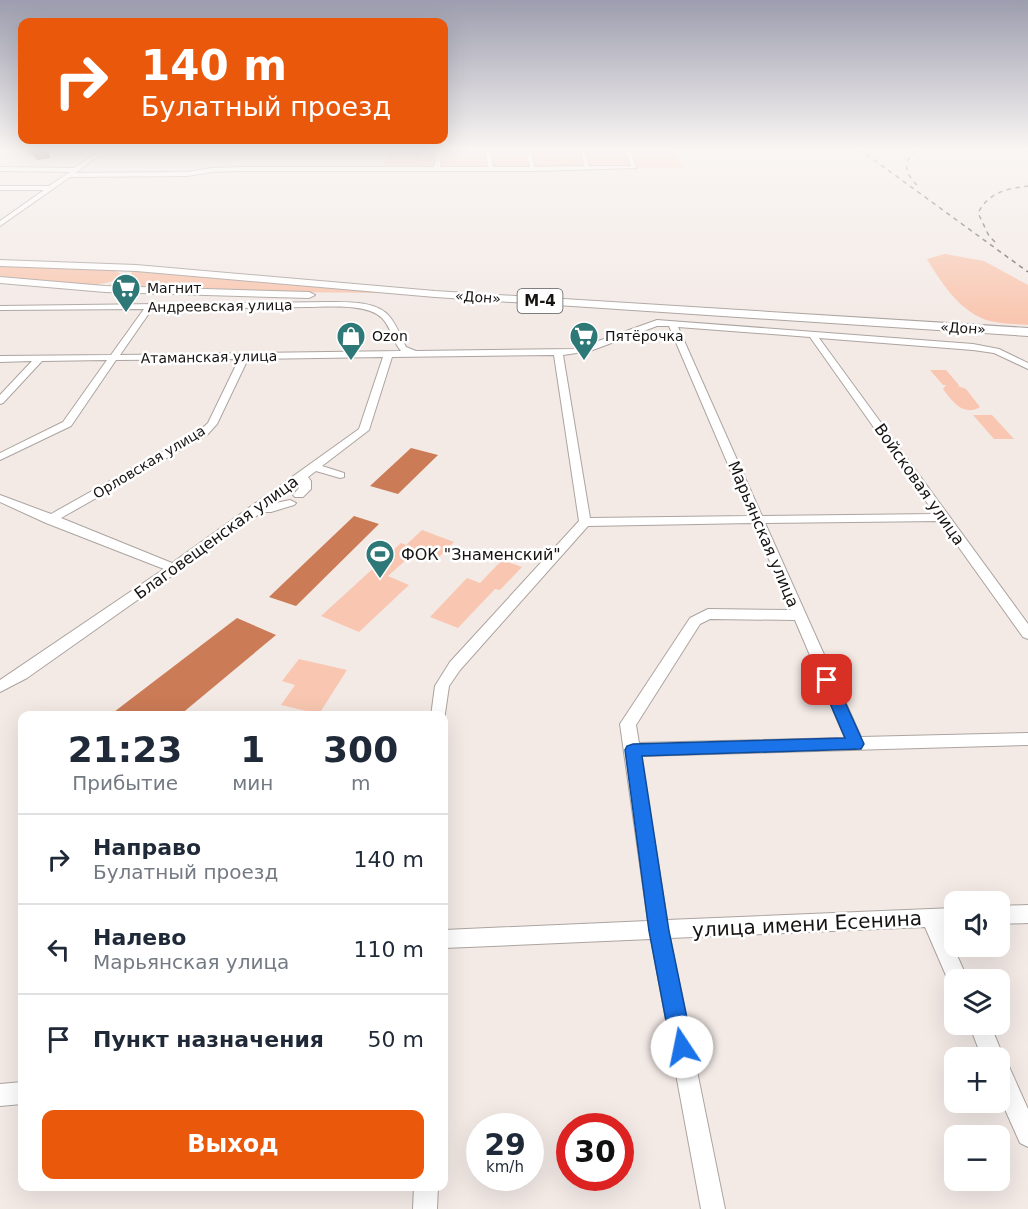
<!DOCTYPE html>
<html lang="ru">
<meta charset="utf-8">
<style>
body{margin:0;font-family:"DejaVu Sans",sans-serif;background:#f2f2f3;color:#1f2937;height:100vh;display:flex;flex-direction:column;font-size:22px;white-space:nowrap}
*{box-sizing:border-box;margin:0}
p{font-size:20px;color:#747a83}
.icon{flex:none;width:33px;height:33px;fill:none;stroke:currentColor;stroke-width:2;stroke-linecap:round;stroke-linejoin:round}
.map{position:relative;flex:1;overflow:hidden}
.side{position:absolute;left:18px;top:711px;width:430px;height:480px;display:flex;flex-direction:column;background:#fff;border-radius:12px;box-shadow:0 6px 24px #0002}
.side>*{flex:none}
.guide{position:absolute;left:18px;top:18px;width:430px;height:126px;border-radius:12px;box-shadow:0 6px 24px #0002;background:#ea580c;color:#fff;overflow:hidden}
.buttons{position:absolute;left:944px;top:891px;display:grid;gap:12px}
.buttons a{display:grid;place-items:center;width:66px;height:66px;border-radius:12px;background:#fff;box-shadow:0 6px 24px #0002;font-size:30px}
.speed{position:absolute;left:466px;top:1113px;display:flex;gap:12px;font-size:30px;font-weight:700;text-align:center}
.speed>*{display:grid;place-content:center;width:78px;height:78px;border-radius:50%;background:#fff;box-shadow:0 6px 24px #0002;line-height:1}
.speed small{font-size:15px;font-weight:400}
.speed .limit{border:9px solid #d22;background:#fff;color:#111}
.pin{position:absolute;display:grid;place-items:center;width:51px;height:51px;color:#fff;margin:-26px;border-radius:12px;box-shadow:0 3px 9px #0006}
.me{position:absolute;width:66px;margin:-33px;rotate:349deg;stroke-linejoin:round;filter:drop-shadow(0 0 4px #0008)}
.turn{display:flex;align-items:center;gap:21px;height:126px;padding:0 24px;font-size:27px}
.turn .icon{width:78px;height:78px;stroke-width:2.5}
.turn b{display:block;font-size:42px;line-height:51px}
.eta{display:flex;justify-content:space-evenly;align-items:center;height:102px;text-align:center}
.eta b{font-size:36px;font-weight:800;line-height:42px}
.action{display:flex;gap:12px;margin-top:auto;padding:12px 24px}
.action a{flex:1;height:69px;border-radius:12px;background:#ea580c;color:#fff;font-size:24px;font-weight:800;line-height:69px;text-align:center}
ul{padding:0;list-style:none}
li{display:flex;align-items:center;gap:18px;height:90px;padding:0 24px;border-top:2px solid #e0e1e3}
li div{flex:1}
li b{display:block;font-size:22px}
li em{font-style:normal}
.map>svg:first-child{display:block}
</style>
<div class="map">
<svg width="1028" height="1209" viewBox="0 0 1028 1209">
<rect width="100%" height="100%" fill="#f3eae6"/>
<g fill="#f9c7b1">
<path d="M389 149H672L683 168 384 167Z"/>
<path d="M945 254 984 261 1028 285V325C1016 324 1002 324 990 321 962 314 941 283 927 259Z"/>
<path d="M0 266 114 270 121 274 117 280C80 292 37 281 0 276Z"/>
<path d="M129 269 197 274 380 293 184 291 106 286 122 281 132 273Z"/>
<path d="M930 370H946L959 385 958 386 966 389 980 407C963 417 952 401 943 389L946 385H943Z"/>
<path d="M973 415H992L1014 439H994Z"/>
<path d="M422 530 454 542 438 558 417 550 388 576 409 585 359 632 321 616 401 543 406 545Z"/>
<path d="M502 560 522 567 500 590 495 589 458 628 430 617 467 578 480 583Z"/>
<path d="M299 659 347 670 319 714 281 705 295 685 282 681Z"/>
</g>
<g fill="#cb7b56">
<path d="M411 448 438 455 398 494 370 486Z"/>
<path d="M354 516 379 524 296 606 269 597Z"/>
<path d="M237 618 276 635 180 715H110Z"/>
</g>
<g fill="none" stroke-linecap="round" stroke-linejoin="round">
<g stroke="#aca4a0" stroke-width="2">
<g id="minor">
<path d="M102 149H108L75 173 187 172 211 168 240 167H434L437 149H442L440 167H488L485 149H490L493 167H530L525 149H530L535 167 584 166 580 149H585L589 166H631L624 149H629L637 168 533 171H240L211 172 187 176 70 177 0 226V221L44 190H0V186H49L70 172 0 171V167L74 168Z"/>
<path d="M326 302C345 302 377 300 390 317 397 326 401 337 406 347L416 351 576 349 657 320 973 344 999 349 1028 363V369L994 353 973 350 819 338 1028 624V639L1023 637 940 521 765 523 861 737 1028 733V745L641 756 667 920 954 908V926H944L968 980H954V988L951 987 925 927 670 938 725 1209H701L651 939 444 948V930L648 921 620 724 690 618 708 609 791 610 753 523 588 526 460 670 449 686 444 720V716H431L435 686 450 662 579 521 554 355 392 357 369 430 322 466 344 473V477L340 478 316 471 308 477 311 481V489L303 497H295L293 495 299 488V483L271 504 290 500 296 503 294 505 271 512H262L27 678 0 692V680L164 569 46 523 0 502V495L51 514 199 431 208 423 239 359 116 360 71 426 0 460V453L63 422 107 360 42 361 3 403 0 404V395L32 361 0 362V356L111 355 144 309 0 310V306ZM307 307C327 307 367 303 382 318 391 327 393 342 401 351L120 355 152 309ZM657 326H669L750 516 590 518 563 355 590 351ZM678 327 810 337 935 514 762 516ZM383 357 359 429 172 563 61 518 207 435 217 424 248 359ZM710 619 795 620 845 738 639 743 636 725 700 624Z"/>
<path d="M1028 905V923L999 924V906Z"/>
<path d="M969 1024H990L1004 1058 1003 1061 1007 1062 1028 1109V1147L1020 1143 999 1096V1058H982Z"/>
<path d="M22 1082V1104L0 1106V1084Z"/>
<path d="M414 1186H438L437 1209H413Z"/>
</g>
</g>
<g stroke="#aca4a0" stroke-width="2">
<g id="highway">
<path d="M0 260 136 265 435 291 1028 328V336L435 297 136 271 0 266Z"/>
<path d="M0 277 105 286 309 292 315 295 309 298 105 292 0 283Z"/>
</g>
</g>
<use href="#minor" fill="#fff" fill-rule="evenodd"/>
<use href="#highway" fill="#fff" fill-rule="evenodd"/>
<g stroke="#615c5a" stroke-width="1.5" stroke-dasharray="4.5 4.5" stroke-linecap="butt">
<path d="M859 149 1028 272"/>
<path d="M917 185C904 172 902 161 918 149"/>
<path d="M995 242 989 236 978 213C989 192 1006 189 1028 186"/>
</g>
</g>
<path fill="#904e2e" d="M27 149H44L48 152 50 158 37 160 28 151Z"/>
<path fill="#754026" d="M48 152 50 158 37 160 35 154Z"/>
<path fill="#a75b36" stroke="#754026" stroke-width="1.5" d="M29 149H44L48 152 35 154Z"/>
<linearGradient id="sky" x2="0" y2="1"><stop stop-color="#9c9dae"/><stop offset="0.47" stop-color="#faf6f4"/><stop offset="1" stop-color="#faf6f4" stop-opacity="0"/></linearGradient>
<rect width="1028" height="318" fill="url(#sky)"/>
<path fill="#1a73e8" stroke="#114b97" stroke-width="1.5" d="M827 674 833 676 835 680 864 744 861 749 642 756 669 931 693 1047 690 1054 682 1057 674 1054 671 1047 649 931 625 750 627 746 633 744 845 738 820 680 822 676Z"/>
<defs>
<g id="supermarket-pin" transform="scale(1.5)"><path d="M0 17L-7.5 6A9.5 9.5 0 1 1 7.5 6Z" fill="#2e7878" stroke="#fff"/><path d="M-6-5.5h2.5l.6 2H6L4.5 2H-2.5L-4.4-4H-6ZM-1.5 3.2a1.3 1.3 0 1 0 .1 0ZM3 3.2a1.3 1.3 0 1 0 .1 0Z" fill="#fff"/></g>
<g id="shop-pin" transform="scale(1.5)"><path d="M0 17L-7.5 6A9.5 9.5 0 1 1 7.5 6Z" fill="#2e7878" stroke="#fff"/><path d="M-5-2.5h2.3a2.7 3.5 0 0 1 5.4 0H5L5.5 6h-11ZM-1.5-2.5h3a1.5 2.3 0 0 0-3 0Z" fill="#fff"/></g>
<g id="stadium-pin" transform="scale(1.5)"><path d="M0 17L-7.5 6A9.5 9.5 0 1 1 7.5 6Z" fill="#2e7878" stroke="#fff"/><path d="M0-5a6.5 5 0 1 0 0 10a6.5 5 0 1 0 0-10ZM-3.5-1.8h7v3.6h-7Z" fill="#fff"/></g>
</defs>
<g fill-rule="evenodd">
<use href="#supermarket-pin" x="126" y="288"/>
<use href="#shop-pin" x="351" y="336"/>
<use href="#supermarket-pin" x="584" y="336"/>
<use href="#stadium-pin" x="380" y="554"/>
</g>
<g text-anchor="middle" stroke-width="5" stroke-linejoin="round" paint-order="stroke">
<g font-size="14" fill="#161312" stroke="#fff" text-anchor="start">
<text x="147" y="293">Магнит</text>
<text x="372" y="341">Ozon</text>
<text x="605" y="341">Пятёрочка</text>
</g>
<g font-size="14" fill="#161312" stroke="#fff">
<text transform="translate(478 297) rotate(4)" y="5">«Дон»</text>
<text transform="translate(220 306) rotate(-1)" y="5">Андреевская улица</text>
<text transform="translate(963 328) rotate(3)" y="5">«Дон»</text>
<text transform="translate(209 357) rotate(-1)" y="5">Атаманская улица</text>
<text transform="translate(149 462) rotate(-31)" y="5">Орловская улица</text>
</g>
<rect fill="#fff" stroke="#5c5a59" stroke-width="1.5" x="517.5" y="289" width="45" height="24" rx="4.5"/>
<g font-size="15" font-weight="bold" fill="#161312">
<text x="540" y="306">М-4</text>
</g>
<g font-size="16" fill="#161312" stroke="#fff">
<text transform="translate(920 484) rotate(55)" y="6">Войсковая улица</text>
<text transform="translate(764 534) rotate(67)" y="6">Марьянская улица</text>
<text transform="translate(216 537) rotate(-36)" y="6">Благовещенская улица</text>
</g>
<g font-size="16" fill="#161312" stroke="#fff" text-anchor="start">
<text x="401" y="560">ФОК "Знаменский"</text>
</g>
<g font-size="20" fill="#161312" stroke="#fff">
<text transform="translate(807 924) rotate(-3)" y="7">улица имени Есенина</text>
</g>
</g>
</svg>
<div class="buttons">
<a><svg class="icon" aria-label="sound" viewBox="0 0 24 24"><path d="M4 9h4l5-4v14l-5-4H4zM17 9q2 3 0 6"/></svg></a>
<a><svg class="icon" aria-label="layers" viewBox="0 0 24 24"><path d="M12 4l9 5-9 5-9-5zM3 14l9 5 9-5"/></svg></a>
<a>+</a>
<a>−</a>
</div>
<div class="speed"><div>29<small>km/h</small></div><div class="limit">30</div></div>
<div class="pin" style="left:827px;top:680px;background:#d93025"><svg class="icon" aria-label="arrive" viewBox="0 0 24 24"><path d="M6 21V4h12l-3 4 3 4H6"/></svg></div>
<svg class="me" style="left:682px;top:1047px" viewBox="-20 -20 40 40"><circle r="19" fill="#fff"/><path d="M0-13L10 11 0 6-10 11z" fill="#1a73e8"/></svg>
<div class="guide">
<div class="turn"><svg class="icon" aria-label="right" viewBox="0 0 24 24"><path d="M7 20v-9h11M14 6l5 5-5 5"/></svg><div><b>140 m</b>Булатный проезд</div></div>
</div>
<section class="side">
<div class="eta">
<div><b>21:23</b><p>Прибытие</p></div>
<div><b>1</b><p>мин</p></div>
<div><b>300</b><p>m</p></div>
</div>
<ul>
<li><svg class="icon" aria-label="right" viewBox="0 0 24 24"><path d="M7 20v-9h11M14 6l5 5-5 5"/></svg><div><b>Направо</b><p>Булатный проезд</p></div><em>140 m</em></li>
<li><svg class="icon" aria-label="left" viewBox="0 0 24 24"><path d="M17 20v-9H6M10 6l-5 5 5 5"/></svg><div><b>Налево</b><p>Марьянская улица</p></div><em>110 m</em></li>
<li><svg class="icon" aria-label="arrive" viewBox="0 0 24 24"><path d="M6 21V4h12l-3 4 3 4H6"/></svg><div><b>Пункт назначения</b></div><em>50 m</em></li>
</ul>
<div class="action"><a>Выход</a></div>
</section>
</div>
